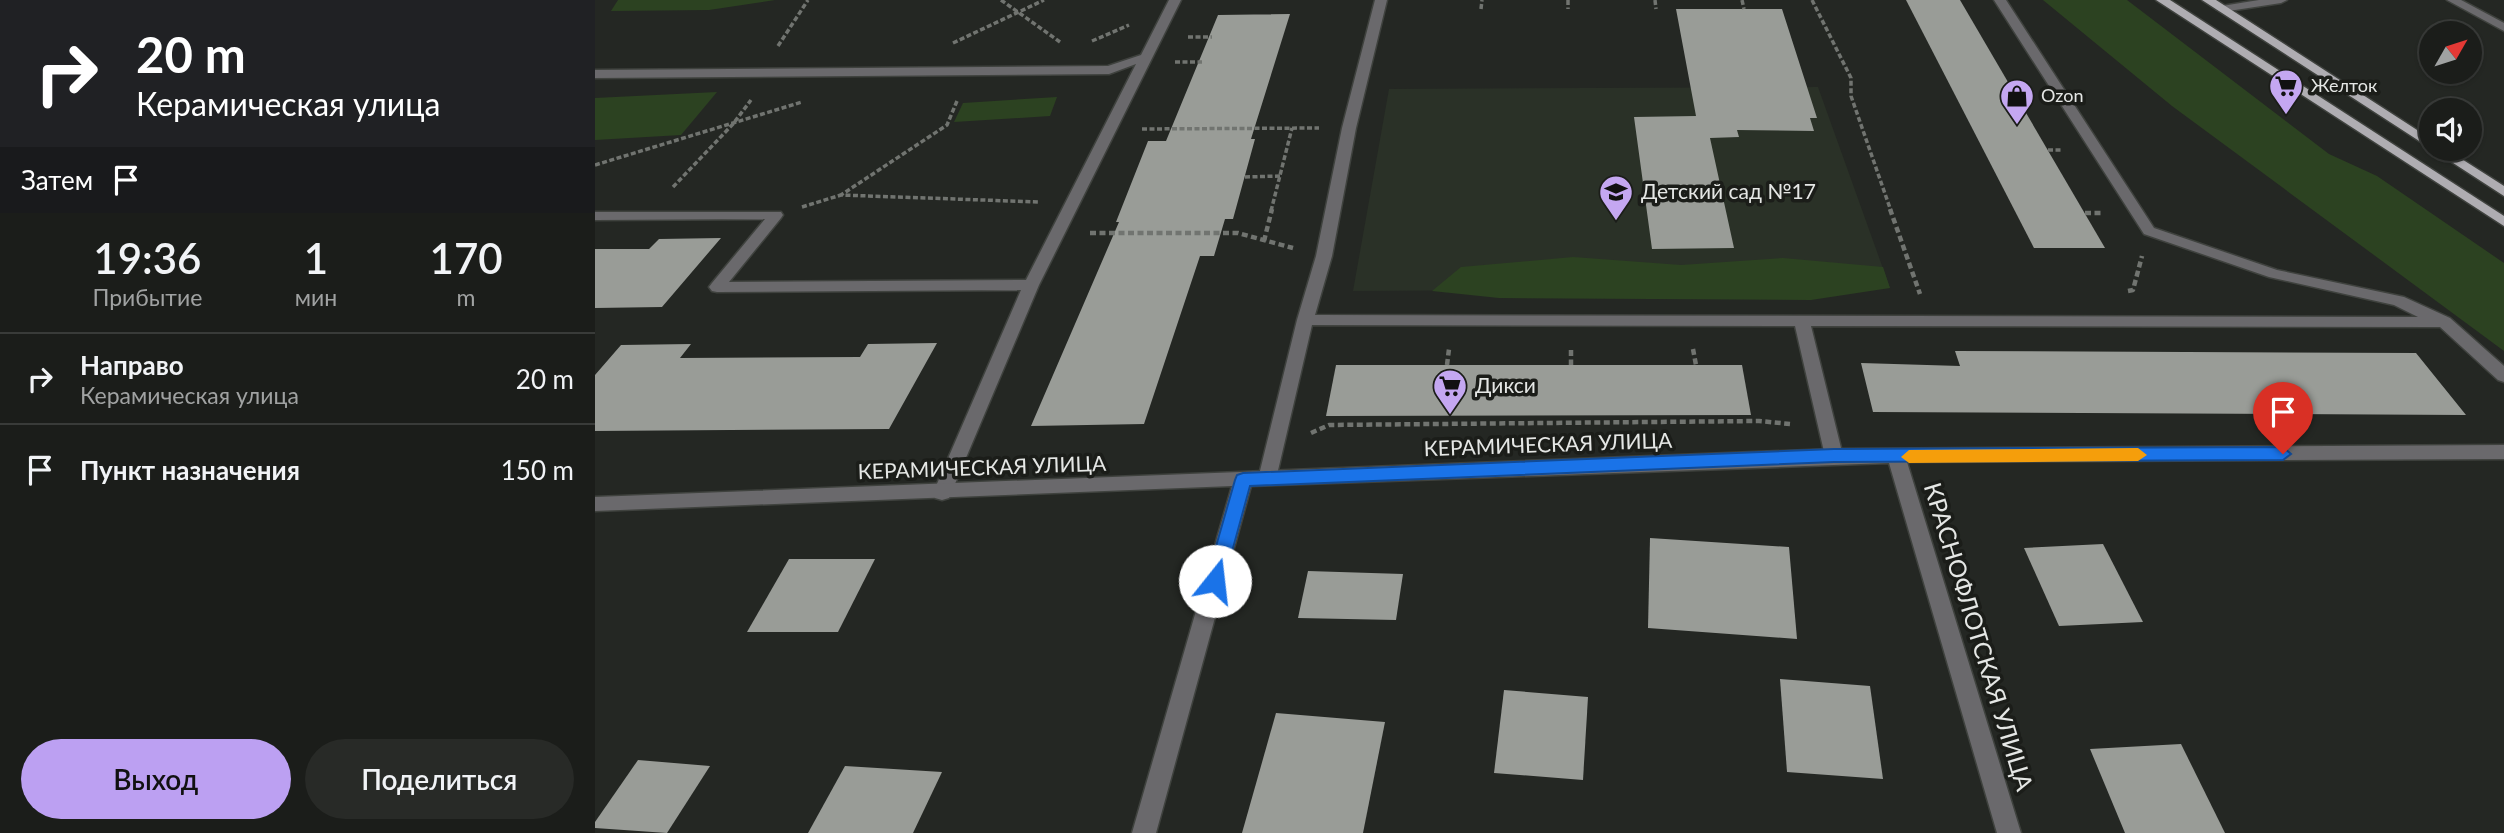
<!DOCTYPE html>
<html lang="ru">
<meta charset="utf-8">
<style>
body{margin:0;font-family:Lato,sans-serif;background:#282a27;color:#f1f3f6;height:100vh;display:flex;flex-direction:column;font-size:26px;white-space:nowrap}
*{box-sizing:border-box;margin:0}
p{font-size:23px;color:#a0a2a2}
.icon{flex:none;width:38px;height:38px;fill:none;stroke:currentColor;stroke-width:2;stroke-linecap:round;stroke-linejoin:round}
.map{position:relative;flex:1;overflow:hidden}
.sheet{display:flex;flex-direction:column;background:#1b1d1a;width:595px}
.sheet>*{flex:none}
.guide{background:#202124;color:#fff;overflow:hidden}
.needle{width:46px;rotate:51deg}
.controls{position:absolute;left:1824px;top:21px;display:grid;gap:14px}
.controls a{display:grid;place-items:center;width:63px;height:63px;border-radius:50%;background:#1b1d1a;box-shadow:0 2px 5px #0004,0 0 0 2px #393b39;font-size:35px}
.pin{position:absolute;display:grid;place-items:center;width:60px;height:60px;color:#fff;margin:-72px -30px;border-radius:50% 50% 50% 0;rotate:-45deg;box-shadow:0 0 7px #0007}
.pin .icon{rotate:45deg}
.me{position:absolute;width:77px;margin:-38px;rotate:16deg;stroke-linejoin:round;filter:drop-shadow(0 0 5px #0008)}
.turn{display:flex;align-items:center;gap:24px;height:147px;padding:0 21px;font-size:32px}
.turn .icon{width:91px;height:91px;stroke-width:2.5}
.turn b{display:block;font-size:49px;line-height:60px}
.then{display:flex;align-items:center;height:66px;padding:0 21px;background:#0003;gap:14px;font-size:26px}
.eta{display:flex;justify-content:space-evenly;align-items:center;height:119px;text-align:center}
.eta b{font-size:42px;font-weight:600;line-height:49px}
.action{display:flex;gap:14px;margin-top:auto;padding:14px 21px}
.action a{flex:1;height:80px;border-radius:42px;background:#bca0f2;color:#111;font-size:28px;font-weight:600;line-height:80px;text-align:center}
.action a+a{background:#282a27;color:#f1f3f6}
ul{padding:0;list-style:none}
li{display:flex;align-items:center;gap:21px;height:91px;padding:0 21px;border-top:2px solid #393b39}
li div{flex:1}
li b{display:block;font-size:26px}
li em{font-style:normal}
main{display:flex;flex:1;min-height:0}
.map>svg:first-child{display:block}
</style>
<main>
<section class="sheet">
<div class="guide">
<div class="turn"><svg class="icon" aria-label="right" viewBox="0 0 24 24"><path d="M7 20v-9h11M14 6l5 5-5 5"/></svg><div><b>20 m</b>Керамическая улица</div></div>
<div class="then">Затем<svg class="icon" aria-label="arrive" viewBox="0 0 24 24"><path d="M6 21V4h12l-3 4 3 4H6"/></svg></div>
</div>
<div class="eta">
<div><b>19:36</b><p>Прибытие</p></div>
<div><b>1</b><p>мин</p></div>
<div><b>170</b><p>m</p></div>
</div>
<ul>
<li><svg class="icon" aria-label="right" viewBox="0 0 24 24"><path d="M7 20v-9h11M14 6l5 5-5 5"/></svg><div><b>Направо</b><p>Керамическая улица</p></div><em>20 m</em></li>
<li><svg class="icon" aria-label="arrive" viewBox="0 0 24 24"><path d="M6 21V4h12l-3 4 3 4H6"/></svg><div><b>Пункт назначения</b></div><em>150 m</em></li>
</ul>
<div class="action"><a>Выход</a><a>Поделиться</a></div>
</section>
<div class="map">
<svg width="1909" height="833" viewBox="0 0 1909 833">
<rect width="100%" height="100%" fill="#242723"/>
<path fill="#2a3127" d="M1223 87 1295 288 758 291 794 89Z"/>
<g fill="#2c4221">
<path d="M23 0H180L114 10 16 11Z"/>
<path d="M1448 0H1532L1734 154 1782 176 1909 263V351L1577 106Z"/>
<path d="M122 92 86 135 0 140V98Z"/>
<path d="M462 97 455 116 359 122 368 103Z"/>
<path d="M978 257 1086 265 1188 258 1288 267 1295 288 1216 300 904 298 837 291 866 267Z"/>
</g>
<g fill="#999c97">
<path d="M1311 0H1365L1510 248H1439Z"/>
<path d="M1081 9H1187L1222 118H1215L1219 131 1142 130 1144 137 1115 138 1139 248 1057 249 1039 117 1101 116Z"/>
<path d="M695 14 656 139H660L638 219H630L619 256H605L549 424 436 426 524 222H521L553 141H571L623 15Z"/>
<path d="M126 238 67 307 0 308V249H54L64 239Z"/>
<path d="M342 343 294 429 0 431V375L26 345 96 344 85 358 265 357 273 344Z"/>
<path d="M1360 351 1821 353 1871 415 1278 412 1266 363 1365 366Z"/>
<path d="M741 365H1147L1156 415 731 416Z"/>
<path d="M1055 538 1194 547 1202 639 1053 628Z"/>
<path d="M1508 544 1548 622 1464 626 1429 548Z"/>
<path d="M194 559H280L243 632H152Z"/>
<path d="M713 571 808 574 801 620 703 618Z"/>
<path d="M1185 679 1275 686 1288 779 1192 772Z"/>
<path d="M909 690 993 697 988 780 899 773Z"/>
<path d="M681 713 790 722 768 833H647Z"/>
<path d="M1586 744 1630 833H1530L1495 749Z"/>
<path d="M43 760 115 766 72 833 0 828V822Z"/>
<path d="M250 766 347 772 318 833H213Z"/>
</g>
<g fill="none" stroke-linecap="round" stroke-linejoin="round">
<g stroke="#3f423e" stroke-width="3">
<g id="service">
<path d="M574 0H586L444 285 354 498 347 500 340 498 338 493 426 290 122 292 117 291 114 287 117 283 170 219 0 220V212H186L188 215 186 218 134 282 431 280 541 64 514 74 0 78V70L513 66 546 55Z"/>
<path d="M780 0H792L761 128 737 256 720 315 1823 317 1799 305 1674 277 1549 234 1399 0H1411L1559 228 1682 270 1809 297 1855 318 1909 366V382L1903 380 1845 327 1216 326 1248 456 1245 461H1233L1230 456 1200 326 717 325 681 479 679 484H665L663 479 702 320 721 256 747 128Z"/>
<path d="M1852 0H1866L1909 23V31Z"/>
</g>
</g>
<g stroke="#3f423e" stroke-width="3">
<g id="minor">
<path d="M1664 0H1692L1686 3 1627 12 1621 9 1627 6Z"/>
<path d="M1909 445V459L1312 462 1426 833H1402L1294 463 656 486 561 833H537L637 486 0 511V497L1239 449Z"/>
</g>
</g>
<g stroke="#3f423e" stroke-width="3">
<g id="primary">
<path d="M1561 0H1575L1909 216V226Z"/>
<path d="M1607 0H1621L1836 139V149H1851L1909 186V196Z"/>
</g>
</g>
<g stroke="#717470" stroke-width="3.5" stroke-dasharray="5 2.5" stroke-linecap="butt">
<path d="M406 0 465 42"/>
<path d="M973 0V9"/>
<path d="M1060 0 1061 9"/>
<path d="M1147 0 1149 9"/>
<path d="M1217 0 1256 78V96L1296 211"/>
<path d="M886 9 887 0"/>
<path d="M593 37H617"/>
<path d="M497 41 534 25"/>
<path d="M358 43 449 0"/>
<path d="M183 46 213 0"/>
<path d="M580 62H607"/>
<path d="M1420 95H1433"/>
<path d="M362 101 352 125 246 195 444 202"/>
<path d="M547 129 724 128"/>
<path d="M1453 150H1466"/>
<path d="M0 165 207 102"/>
<path d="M650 177 685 176"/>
<path d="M78 187 138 124 156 100"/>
<path d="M207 207 246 195"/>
<path d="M676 211 697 128"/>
</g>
<g stroke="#717470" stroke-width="4.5" stroke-dasharray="6 3.5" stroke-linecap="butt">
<path d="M1295 209 1325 294"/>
<path d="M1490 213H1506"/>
<path d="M495 233H643L698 248"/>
<path d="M669 241 677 209"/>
<path d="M1533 291 1538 290 1547 256"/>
<path d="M1098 349 1101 365"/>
<path d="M976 350V365"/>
<path d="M852 365 854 349"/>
<path d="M716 433 734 425 1164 421 1195 424"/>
</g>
<use href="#service" fill="#6a696c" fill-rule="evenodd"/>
<use href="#minor" fill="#6a696c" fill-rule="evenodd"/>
<use href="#primary" fill="#afadb2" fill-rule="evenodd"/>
</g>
<path fill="#1a73e8" stroke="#114b97" stroke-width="2" d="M1688 447 1696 454 1688 460 1239 462 655 486 629 581 626 586 620 588 614 586 611 581 640 480 642 475 648 473 1239 449Z"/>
<path fill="#f59e0b" d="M1543 448 1552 455 1543 461 1314 463 1306 457 1314 450Z"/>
<defs>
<g id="supermarket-pin" transform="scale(1.75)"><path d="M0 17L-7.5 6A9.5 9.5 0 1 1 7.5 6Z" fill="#c4a7f1" stroke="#1b1d19"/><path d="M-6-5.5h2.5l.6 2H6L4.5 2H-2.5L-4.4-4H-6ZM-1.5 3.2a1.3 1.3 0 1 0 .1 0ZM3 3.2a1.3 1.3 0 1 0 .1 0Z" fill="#111"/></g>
<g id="shop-pin" transform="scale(1.75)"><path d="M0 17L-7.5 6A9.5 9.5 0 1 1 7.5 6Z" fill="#c4a7f1" stroke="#1b1d19"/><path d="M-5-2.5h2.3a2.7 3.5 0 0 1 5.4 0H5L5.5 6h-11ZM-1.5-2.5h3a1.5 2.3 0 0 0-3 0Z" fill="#111"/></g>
<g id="school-pin" transform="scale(1.75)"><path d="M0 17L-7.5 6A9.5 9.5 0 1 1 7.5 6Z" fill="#c4a7f1" stroke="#1b1d19"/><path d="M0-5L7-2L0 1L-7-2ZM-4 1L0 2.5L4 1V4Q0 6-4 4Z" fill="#111"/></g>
</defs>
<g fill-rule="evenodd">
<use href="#supermarket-pin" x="1691" y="86"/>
<use href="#shop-pin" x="1422" y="96"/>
<use href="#school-pin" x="1021" y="192"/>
<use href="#supermarket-pin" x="855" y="386"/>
</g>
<g text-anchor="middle" stroke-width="7" stroke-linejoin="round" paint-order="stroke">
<g font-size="18" fill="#e5e7e5" stroke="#1b1d19" text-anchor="start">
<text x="1716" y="92">Желток</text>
<text x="1446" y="102">Ozon</text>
</g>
<g font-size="21" fill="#e5e7e5" stroke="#1b1d19" text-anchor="start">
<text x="1046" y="199">Детский сад №17</text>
<text x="880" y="393">Дикси</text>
</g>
<g font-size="21" fill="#e5e7e5" stroke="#1b1d19">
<text transform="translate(953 445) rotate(-2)" y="7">КЕРАМИЧЕСКАЯ УЛИЦА</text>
<text transform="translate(387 468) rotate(-2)" y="7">КЕРАМИЧЕСКАЯ УЛИЦА</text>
</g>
<g font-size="24" fill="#e5e7e5" stroke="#1b1d19">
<text transform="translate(1383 637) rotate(73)" y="8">КРАСНОФЛОТСКАЯ УЛИЦА</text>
</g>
</g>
</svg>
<div class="controls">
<a><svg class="needle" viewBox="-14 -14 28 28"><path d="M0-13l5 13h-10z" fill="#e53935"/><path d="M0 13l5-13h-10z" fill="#a0a2a2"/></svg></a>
<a><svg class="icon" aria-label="sound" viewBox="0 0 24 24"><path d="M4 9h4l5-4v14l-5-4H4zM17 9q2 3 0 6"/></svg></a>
</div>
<div class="pin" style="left:1688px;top:454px;background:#d93025"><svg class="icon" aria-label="arrive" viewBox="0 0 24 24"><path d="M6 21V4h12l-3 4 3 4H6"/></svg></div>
<svg class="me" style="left:620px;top:581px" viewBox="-20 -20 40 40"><circle r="19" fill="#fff"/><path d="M0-13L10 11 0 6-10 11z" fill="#1a73e8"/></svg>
</div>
</main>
